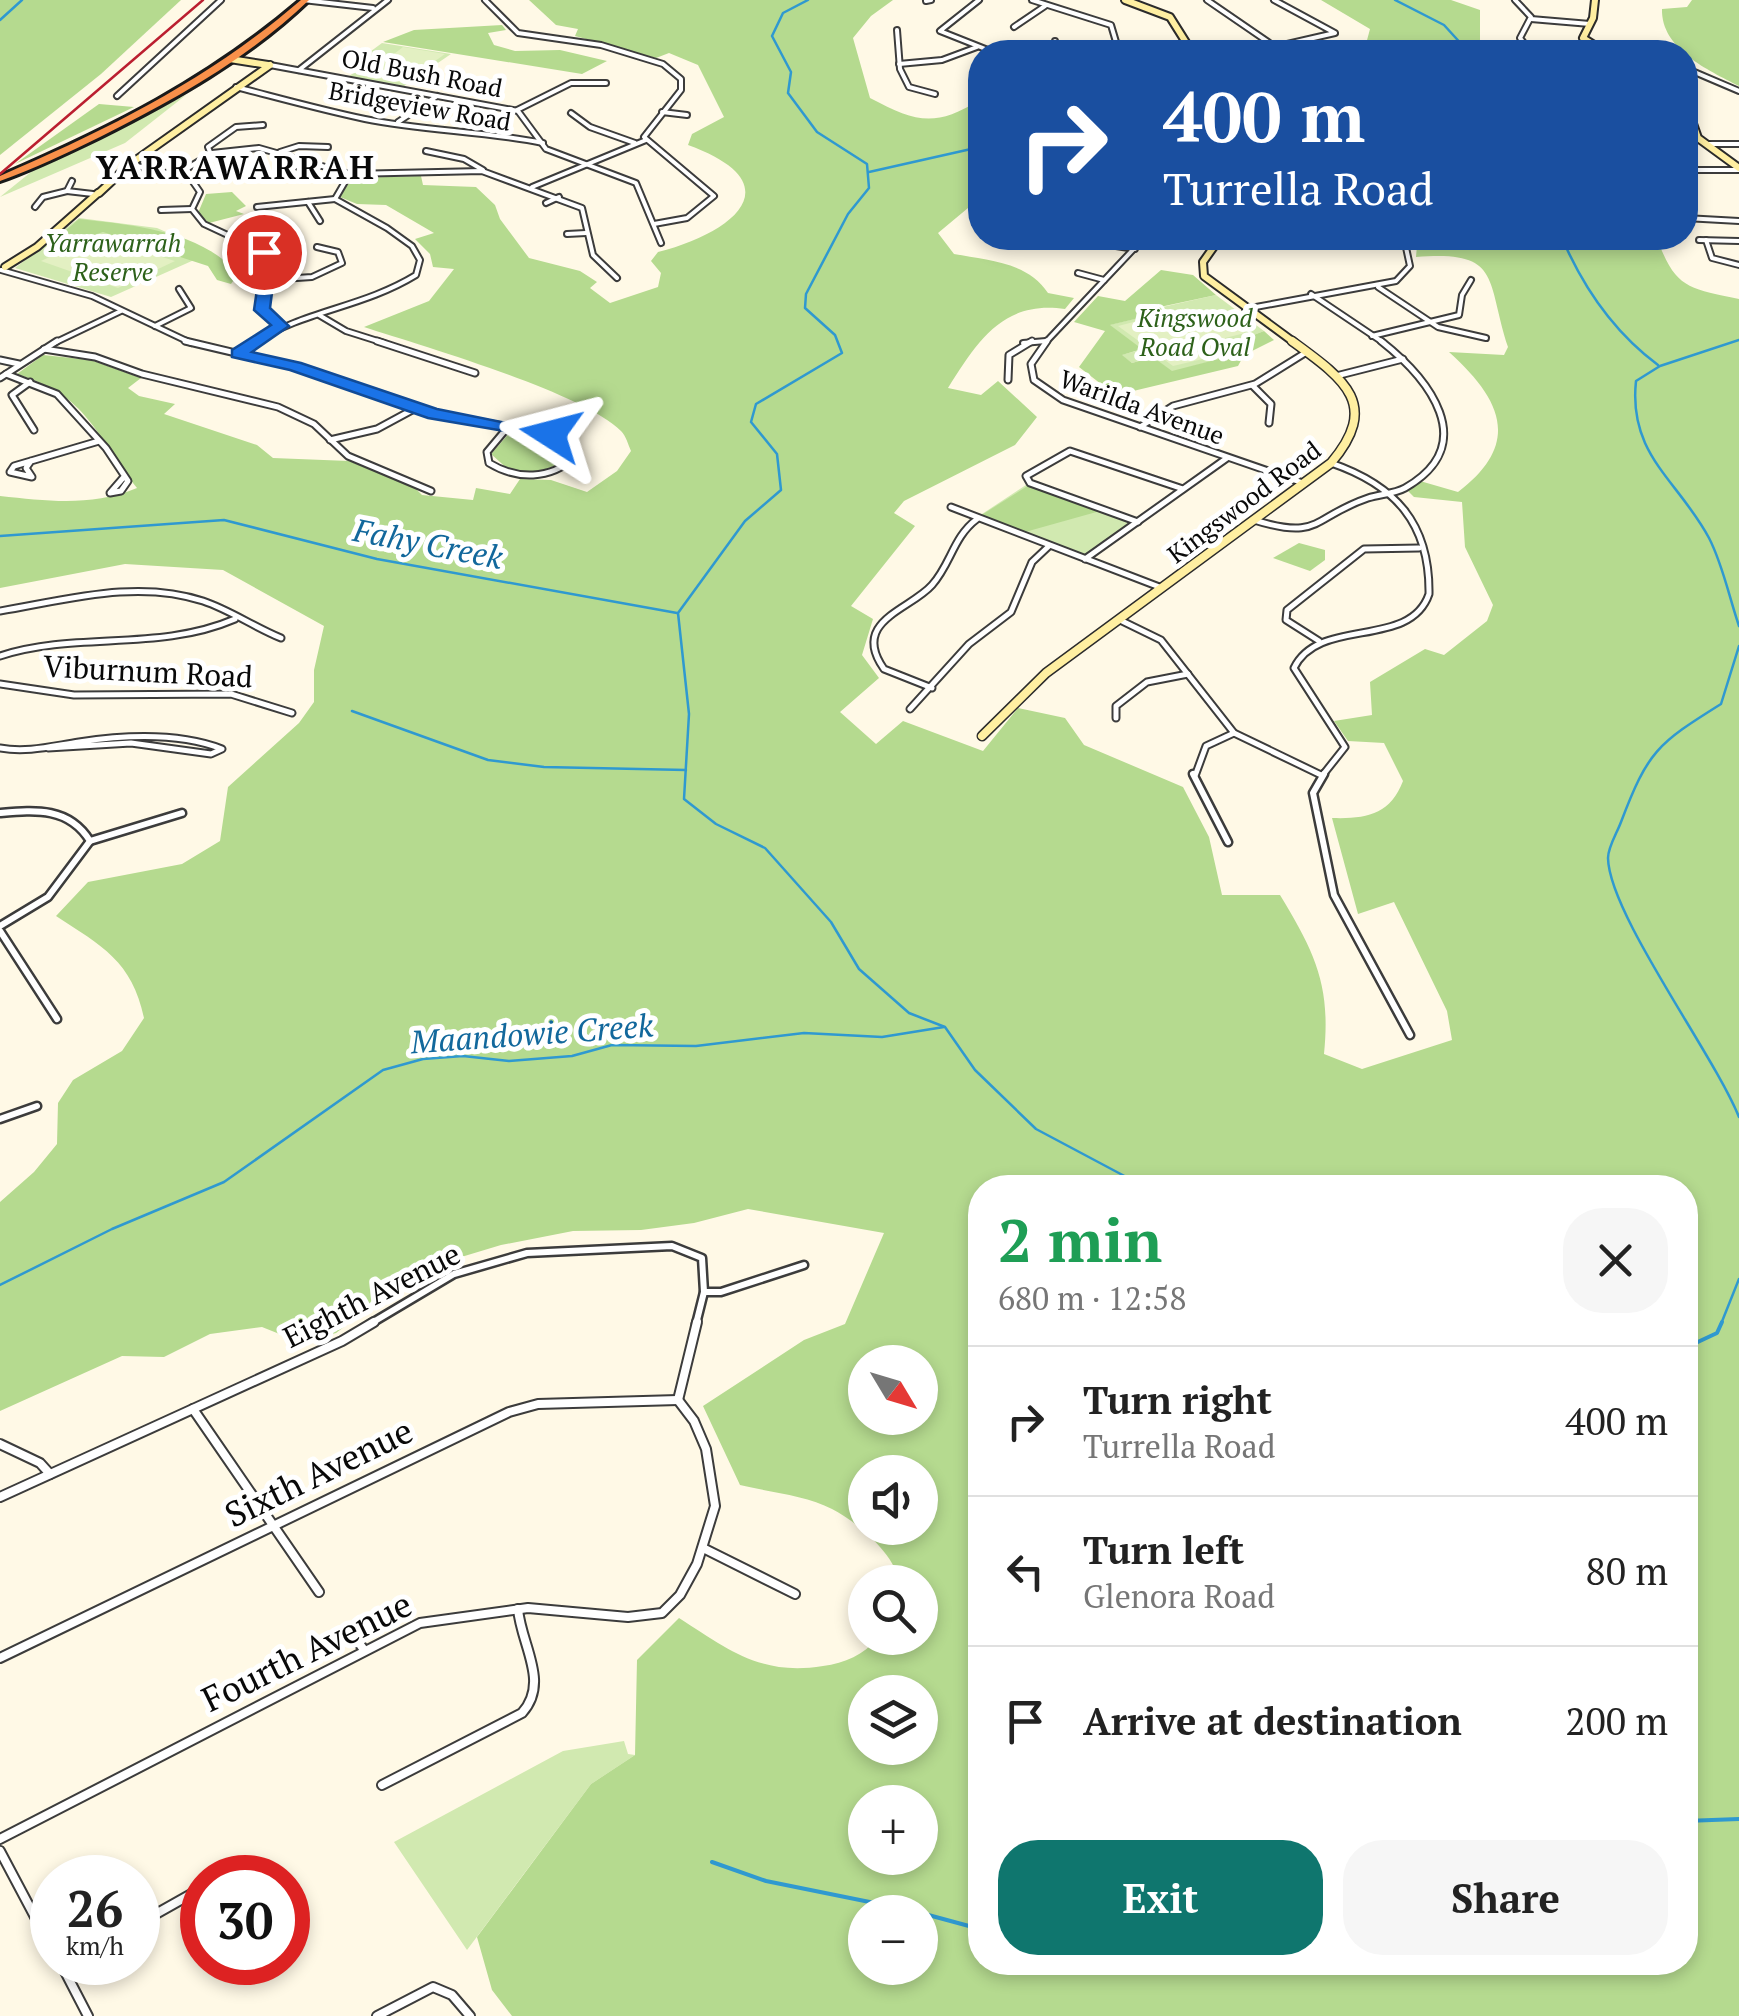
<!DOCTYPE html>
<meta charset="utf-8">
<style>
body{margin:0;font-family:"PT Serif",serif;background:#f6f6f6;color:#222;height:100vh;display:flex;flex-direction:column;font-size:38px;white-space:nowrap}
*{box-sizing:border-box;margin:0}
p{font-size:32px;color:#767676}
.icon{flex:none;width:55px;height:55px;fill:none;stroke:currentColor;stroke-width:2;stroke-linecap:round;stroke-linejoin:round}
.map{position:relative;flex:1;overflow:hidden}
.side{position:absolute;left:968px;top:1175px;width:730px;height:800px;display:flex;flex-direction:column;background:#fff;border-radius:40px;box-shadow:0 5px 15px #0003}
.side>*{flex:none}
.top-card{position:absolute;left:968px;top:40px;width:730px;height:210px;border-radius:40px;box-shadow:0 5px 15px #0003;background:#1a4fa0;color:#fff;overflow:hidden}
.needle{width:65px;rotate:128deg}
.tools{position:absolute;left:848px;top:1345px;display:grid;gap:20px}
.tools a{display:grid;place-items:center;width:90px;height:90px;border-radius:50%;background:#fff;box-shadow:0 5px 15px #0003;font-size:50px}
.speed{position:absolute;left:30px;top:1855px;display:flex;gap:20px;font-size:50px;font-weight:700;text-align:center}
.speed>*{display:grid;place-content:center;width:130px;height:130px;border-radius:50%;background:#fff;box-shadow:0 5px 15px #0003;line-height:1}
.speed small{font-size:25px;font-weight:400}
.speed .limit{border:15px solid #d22;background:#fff;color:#111}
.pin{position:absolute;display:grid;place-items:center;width:85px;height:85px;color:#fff;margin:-42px;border:5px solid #fff;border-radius:50%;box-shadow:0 2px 10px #0007}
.me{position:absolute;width:110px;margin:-55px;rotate:279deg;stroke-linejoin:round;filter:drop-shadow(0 0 8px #0008)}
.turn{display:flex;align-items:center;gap:35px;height:210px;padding:0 30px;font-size:45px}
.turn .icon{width:130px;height:130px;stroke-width:2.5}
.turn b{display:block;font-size:70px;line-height:85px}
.round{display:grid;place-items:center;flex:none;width:105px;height:105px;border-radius:40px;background:#f6f6f6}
.overview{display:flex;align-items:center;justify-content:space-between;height:170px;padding:0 30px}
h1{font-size:60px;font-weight:600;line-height:75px;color:#1e9e55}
.primary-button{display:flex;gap:20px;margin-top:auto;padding:20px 30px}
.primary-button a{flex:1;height:115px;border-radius:40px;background:#0f766e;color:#fff;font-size:40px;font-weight:600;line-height:115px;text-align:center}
.primary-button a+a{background:#f6f6f6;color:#222}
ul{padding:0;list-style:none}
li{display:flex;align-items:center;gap:30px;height:150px;padding:0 30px;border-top:2px solid #e0e0e0}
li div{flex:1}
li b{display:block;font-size:38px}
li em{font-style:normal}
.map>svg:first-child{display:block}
</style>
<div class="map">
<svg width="1739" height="2016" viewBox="0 0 1739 2016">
<rect width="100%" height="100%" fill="#fff9e6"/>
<g fill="#d1e9b0">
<path d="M382 43 451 54 404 86 348 77 368 62 359 60Z"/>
<path d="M186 95 125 143 0 197 36 168Z"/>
<path d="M79 218 157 228 212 252 111 297 15 268Z"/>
<path d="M1216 295 1264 331 1226 346 1230 356 1172 372 1153 357 1132 363 1121 355 1140 350 1109 325 1163 312 1158 308Z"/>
<path d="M1026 485 1132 523 1086 555 979 516Z"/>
<path d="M624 1741 628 1754 635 1755 591 1784 467 1950 394 1842 563 1751Z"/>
</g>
<g fill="#b5da8f" fill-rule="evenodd">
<path d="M0 0H181L101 74 0 155Z"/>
<path d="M529 0H893L871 16 853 38 870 98C916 122 934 128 980 100V198L938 233 954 254C987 260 1028 262 1048 293L1074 298 1065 309C1004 300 978 340 948 388L981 395 998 381 1037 417 1015 445 904 501 894 513 915 526 851 606 873 619 862 655 879 678 840 712 876 744 903 721 983 751 1018 708 1065 718 1084 745 1183 787 1209 837 1222 895H1280C1315 953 1331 985 1324 1054L1362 1069 1452 1040 1447 1011 1394 902 1358 914 1332 818C1366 819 1390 815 1403 781L1384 743 1348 741 1334 721 1372 715 1370 682 1425 649 1444 655 1487 621 1493 605 1465 547 1462 502 1414 497 1407 490 1420 481 1458 492C1522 443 1502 400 1449 352L1504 355 1508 347C1486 279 1502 250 1416 257L1417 245 1424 238H1657C1675 288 1687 288 1739 299V2016H512L492 1990 477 1937 591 1784 635 1755 637 1660 679 1618C729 1650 761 1676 823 1666 845 1663 864 1655 877 1638H920V1582H899C896 1555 856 1521 832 1509 806 1495 768 1492 740 1485L703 1406 804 1340 845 1324 884 1233 748 1209 694 1223 641 1230 573 1231 501 1245 448 1261 383 1297 336 1333 302 1343 262 1327 210 1334 164 1357 122 1356 0 1411V1202L34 1172 57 1144 58 1103 73 1080 122 1051 144 1018C132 961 102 946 56 916L88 882 182 864 220 841 228 787 299 723 314 702V670L324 626 223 570 125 564 0 588V496C49 501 90 507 137 488 93 432 89 397 17 374L43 355 91 360 141 378 128 388 139 396 175 404 164 414 257 445 273 458 349 461 414 487 422 495 473 500 476 488 510 494 520 479 551 480 587 492 617 471 631 451C628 444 626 436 621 431 582 392 422 346 364 327L429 301 454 269 433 267 430 254 415 239 434 233 386 205 357 204 340 197 352 178 421 176 423 185 476 187 495 205 500 219 529 258 580 271 597 282 590 288 610 303 658 287 661 273 651 261 658 252C733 233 795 184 688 145L692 134 724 117 698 65 669 53 656 58 575 36 578 29 556 25ZM980 1188H1685V1962H980ZM865 1362H920V1418H865ZM865 1472H920V1528H865ZM865 1692H920V1748H865ZM865 1802H920V1858H865ZM865 1912H920V1968H865Z"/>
<path d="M1321 0H1451L1480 10V48L1485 52H1326L1366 44 1370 29Z"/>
<path d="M1692 0H1739V86C1708 70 1661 49 1662 9L1687 7Z"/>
<path d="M502 25 506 30 488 33 494 45 515 51 560 50 607 61 582 74 383 42 414 30Z"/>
<path d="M99 104 134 107 15 164Z"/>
<path d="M232 192 246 206 236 211 244 214 209 223 198 213 206 194Z"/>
<path d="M79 219C133 225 202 231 238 274L231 284 217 280 208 266 103 232 70 243 56 239Z"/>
<path d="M1161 270 1193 275 1216 295 1160 307 1164 312 1110 325 1142 349 1122 355 1132 363 1153 357 1172 371 1230 356 1225 346 1264 331 1274 340 1244 355 1238 366 1129 392 1101 384 1079 367 1105 331 1074 322 1098 296 1125 301Z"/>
<path d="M511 431 555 439 569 452C557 472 533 472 511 472L491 454Z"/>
<path d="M1029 485 1100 511 1025 532 980 516Z"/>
<path d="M1299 543 1325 550V560L1310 571 1273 558Z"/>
</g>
<g fill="#e3f0c2">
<path d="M403 47 445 54 404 83 364 77Z"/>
<path d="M94 236 175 261 118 288 41 261Z"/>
<path d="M1169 313C1188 327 1202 323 1223 318L1245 333 1221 339 1215 335 1211 344 1224 354 1173 366 1118 326Z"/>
</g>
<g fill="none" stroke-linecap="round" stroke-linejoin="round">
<g stroke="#2f99d0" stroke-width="2.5">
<path d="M808 0 783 13 772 36 791 72 788 93 817 132 867 164 869 188 848 214 806 294 805 308 835 335 842 353 756 404 751 422 777 454 781 490 745 521 678 613 689 714 684 799 716 824 765 848 831 922 859 969 909 1013 945 1027 975 1070 1036 1129 1147 1188"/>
<path d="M1395 0 1444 25 1465 48 1458 52"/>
<path d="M0 20 22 0"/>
<path d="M869 172 980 147"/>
<path d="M1562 238C1583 287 1615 333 1658 365"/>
<path d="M1739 340 1660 366 1636 381C1628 455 1678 480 1709 538 1723 565 1729 597 1739 626"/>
<path d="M0 536 224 520 377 559 677 613"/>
<path d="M1739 646 1721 704C1657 744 1648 751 1621 822 1617 833 1608 847 1608 858 1609 914 1713 1053 1739 1117"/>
<path d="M352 711 488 760 544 767 686 770"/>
<path d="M0 1285 112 1229 224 1182 383 1070 423 1059 463 1056 509 1061 572 1056 612 1045 696 1046 804 1033 882 1037 944 1027"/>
<path d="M1721 1324 1739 1279"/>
</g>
<g stroke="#2f99d0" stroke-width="4">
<path d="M1685 1348 1717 1333 1722 1322"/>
<path d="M1685 1821 1739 1819"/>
<path d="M712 1862 766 1881 919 1912"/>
<path d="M921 1913 980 1929"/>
</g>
<g stroke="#3c3c3c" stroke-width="8">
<g id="street-far3">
<path d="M303 0 373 8"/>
<path d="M485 0 518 33 601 45 663 64 681 79V90L644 137 714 196 687 218 654 224"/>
<path d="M979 0 940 31 993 52"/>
<path d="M1032 0 1111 25 1119 52"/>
<path d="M1207 0 1274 46"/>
<path d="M1515 0 1531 17 1520 38 1531 52"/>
<path d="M926 1 931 0"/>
<path d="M1531 19 1590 24"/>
<path d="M1014 27 1045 6"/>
<path d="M897 30 900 69 909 87 935 94"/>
<path d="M1046 52 1055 48V41"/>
<path d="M1252 52 1335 33 1274 0"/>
<path d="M899 64 942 60 977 47"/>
<path d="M270 65 518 111 546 149 636 183 661 243"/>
<path d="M1685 68 1739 91"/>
<path d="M299 70 388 0"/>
<path d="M236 87C279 98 322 110 365 119 424 131 484 131 543 143"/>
<path d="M117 96 221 0"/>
<path d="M517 110 571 83H606"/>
<path d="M662 112 687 115"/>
<path d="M571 113 590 127 635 143"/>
<path d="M398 122 437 96"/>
<path d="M1707 144H1739"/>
<path d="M426 151 464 159 483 170"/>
<path d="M210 152 208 147 236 127 263 125"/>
<path d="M280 152 299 146 328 147"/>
<path d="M137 166 191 179 200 192 192 209 204 224 264 252 268 267 262 309 281 326"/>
<path d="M1685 170H1739"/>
<path d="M180 173 212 153 259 148 350 174 482 171 582 208 593 255 617 278"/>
<path d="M275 175 304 163"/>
<path d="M532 187 646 140"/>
<path d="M67 191 93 194"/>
<path d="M308 202 320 221"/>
<path d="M546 203 559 197"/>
<path d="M35 207 43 197 67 191 72 181"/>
<path d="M257 207 335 199"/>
<path d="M161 210 192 209"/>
<path d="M1685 218 1739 221"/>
<path d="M567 234 586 233"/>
<path d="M1065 238 1135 249"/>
<path d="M1172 238 1215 245"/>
<path d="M1699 240 1739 241"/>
<path d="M1706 240 1712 258 1739 265"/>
<path d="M1 270 92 296 191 343"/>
<path d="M1078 273 1104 280"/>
<path d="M266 280 312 277 342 263 338 252 317 247"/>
<path d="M1378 287 1438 327 1486 338"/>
<path d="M1311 294 1384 343"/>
<path d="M1245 309 1396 281 1410 266 1405 243"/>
<path d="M319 315 346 331 384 343"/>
<path d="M155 326 191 308 179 289"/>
<path d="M1372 336 1459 315 1462 295 1471 280"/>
<path d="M54 343 121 311"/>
<path d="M254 343C305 310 362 308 416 275L420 260 412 246 387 228 335 199 349 175"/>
<path d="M1023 343 1046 341"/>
<path d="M1045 343 1144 238"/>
</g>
</g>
<g stroke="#3c3c3c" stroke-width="9">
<g id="street-far2">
<path d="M185 341 295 367 425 412 559 436 574 445 575 457C550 480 517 480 489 463L487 452 508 427"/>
<path d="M377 341 475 373"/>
<path d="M1047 341 1031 364 1034 380 1063 400 1303 483"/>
<path d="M44 349 95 357 142 374 278 407 314 424 348 456 431 491"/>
<path d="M238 354 258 341"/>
<path d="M0 360 19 364"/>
<path d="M6 374 57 394 106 448 128 481 121 491 110 493 123 478"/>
<path d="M1336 376 1403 359"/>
<path d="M0 378 57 341"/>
<path d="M1008 380 1009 355 1032 341"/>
<path d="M30 382 12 395 34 430"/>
<path d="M1253 386 1271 404 1269 423"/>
<path d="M1140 427 1173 406 1255 384 1305 353"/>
<path d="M330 440 377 429 414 409"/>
<path d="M31 461 26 468 32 477 10 472 14 466 99 441"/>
<path d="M951 507 1162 588"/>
<path d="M1254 520C1321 541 1312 517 1368 498 1380 494 1394 494 1405 488 1482 444 1428 378 1381 341"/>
<path d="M1138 522 1030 483 1026 476 1070 451 1183 489"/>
<path d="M1085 559 1227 458"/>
<path d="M0 611C66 600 137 579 203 601 230 610 254 627 281 638"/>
<path d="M1120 620 1161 640 1234 733 1321 775"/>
<path d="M1319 641 1286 620 1287 610 1364 549 1419 548"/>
<path d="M0 656C78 631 158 652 235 619"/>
<path d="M0 684 74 695 231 694 292 713"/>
<path d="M932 688 884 669C850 621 910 610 932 585 951 564 953 537 977 519"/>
<path d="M910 709 969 644 1011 612 1032 562 1049 546"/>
<path d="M1116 718V706L1147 682 1188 674"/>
<path d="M0 748C27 753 52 746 79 742 125 735 178 732 222 749L211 754 131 743 48 748"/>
<path d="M1195 776 1206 746 1234 733"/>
<path d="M1322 776 1345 747 1294 668C1319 616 1410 650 1429 594 1430 523 1395 485 1331 463"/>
</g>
</g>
<g stroke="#3c3c3c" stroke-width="11">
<g id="street-far1">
<path d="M1193 774 1228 842"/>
<path d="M1324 774 1313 793 1334 895 1410 1035"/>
<path d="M0 813C36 810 69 807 90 841L48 897 0 926"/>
<path d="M90 841 182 813"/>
<path d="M0 931 57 1019"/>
<path d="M0 1119 37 1106"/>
<path d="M704 1292H721L804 1265"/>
<path d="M370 1324 454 1274 527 1253 672 1246 702 1258 704 1292 696 1324"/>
</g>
</g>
<g stroke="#3c3c3c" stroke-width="12">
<g id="street">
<path d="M678 1400 697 1322"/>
<path d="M193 1409 319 1592"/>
<path d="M0 1444 40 1463 50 1474"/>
<path d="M0 1497 342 1341 374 1322"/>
<path d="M703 1548 795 1594"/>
<path d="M352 1633 364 1650"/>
<path d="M0 1658 509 1412 538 1404 678 1400"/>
<path d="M382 1785 522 1713C550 1682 521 1645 518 1609"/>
<path d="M0 1839 420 1623 528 1608 628 1617 662 1613 680 1595 697 1564 715 1506 706 1449 694 1421 678 1400"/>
<path d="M0 1851 52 1949"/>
<path d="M223 1878 237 1873 252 1878"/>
<path d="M138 1924 202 1888"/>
<path d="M60 1962 88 2016"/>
<path d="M377 2016 433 1987 452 1995 470 2016"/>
</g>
</g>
<g stroke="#2b2b2b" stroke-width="10">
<g id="secondary-far1">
<path d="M1125 0 1170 17 1192 52"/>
<path d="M1595 0 1593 18 1583 38 1605 52"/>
<path d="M230 59 268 65"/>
<path d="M1685 101 1698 138 1739 168"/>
<path d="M99 193 129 165 270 65"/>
<path d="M1220 238 1203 262 1204 276 1295 343"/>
<path d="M5 267 37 247 98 193"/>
</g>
</g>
<g stroke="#2b2b2b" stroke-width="11">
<path id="secondary" d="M982 736 1046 673 1331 463C1381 404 1344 379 1292 341"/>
</g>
<g stroke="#1a1a1a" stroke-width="6">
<path id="highway" d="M301 0H309C249 58 174 100 100 137 67 153 34 169 0 181V176C111 128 208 80 301 0Z"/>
</g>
<use href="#street-far3" stroke="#fff" stroke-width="4"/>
<use href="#street-far2" stroke="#fff" stroke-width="5"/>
<use href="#street-far1" stroke="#fff" stroke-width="6"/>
<use href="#street" stroke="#fff" stroke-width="8"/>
<use href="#secondary-far1" stroke="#ffefa1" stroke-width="6"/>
<use href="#secondary" stroke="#ffefa1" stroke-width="8"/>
<use href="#highway" fill="#f9904a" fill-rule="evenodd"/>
<path stroke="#bb1f30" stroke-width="2.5" d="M0 174 203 0"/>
</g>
<path fill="#1a73e8" stroke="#114b97" stroke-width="2.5" d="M264 247 276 262 270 308 289 326 252 352 301 363 437 409 560 434 551 439 428 418 290 370 232 357V350L271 325 254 310 261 262 256 252Z"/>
<g text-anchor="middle" stroke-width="10" stroke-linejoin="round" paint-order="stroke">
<g font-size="25" fill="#090909" stroke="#fff">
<text transform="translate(422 73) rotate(11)" y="9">Old Bush Road</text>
<text transform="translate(420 106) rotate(10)" y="9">Bridgeview Road</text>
<text transform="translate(1142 407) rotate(20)" y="9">Warilda Avenue</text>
<text transform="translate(1244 502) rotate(-37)" y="9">Kingswood Road</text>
</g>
<g font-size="25" font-style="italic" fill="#2d611a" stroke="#fff">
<text x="113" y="252">Yarrawarrah<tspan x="113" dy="29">Reserve</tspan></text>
<text x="1195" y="327">Kingswood<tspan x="1195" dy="29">Road Oval</tspan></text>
</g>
<g font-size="30" fill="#090909" stroke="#fff">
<text transform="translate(148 672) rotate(3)" y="10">Viburnum Road</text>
<text transform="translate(372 1296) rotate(-27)" y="10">Eighth Avenue</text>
</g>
<g font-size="32" font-weight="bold" letter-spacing="2.5" fill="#090909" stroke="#fff">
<text x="236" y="179">YARRAWARRAH</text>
</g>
<g font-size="32" font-style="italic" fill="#12689c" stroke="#fff">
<text transform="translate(428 544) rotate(11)" y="11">Fahy Creek</text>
<text transform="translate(532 1034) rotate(-4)" y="11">Maandowie Creek</text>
</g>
<g font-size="35" fill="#090909" stroke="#fff">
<text transform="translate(319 1473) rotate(-26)" y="12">Sixth Avenue</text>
<text transform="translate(307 1652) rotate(-26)" y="12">Fourth Avenue</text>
</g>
</g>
</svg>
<div class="tools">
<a><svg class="needle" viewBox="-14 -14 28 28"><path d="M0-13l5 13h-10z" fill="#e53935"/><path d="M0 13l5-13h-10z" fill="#767676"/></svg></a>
<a><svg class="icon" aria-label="sound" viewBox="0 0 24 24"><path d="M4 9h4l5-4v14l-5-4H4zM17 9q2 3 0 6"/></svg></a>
<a><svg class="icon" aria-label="search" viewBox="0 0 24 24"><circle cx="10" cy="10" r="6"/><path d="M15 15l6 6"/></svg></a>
<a><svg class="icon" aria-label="layers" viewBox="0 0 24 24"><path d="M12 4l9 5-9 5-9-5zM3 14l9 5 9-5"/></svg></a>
<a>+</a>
<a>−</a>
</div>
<div class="speed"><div>26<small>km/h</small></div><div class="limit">30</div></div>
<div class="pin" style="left:264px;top:252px;background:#d93025"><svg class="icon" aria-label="arrive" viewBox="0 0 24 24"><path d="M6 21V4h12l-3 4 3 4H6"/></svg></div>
<svg class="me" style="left:551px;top:434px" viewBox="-20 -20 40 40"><path d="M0-17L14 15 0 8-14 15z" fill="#1a73e8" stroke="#fff" stroke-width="4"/></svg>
<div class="top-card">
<div class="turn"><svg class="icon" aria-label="right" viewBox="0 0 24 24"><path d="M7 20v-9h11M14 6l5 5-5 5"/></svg><div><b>400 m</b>Turrella Road</div></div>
</div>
<section class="side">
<div class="overview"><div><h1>2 min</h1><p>680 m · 12:58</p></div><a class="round"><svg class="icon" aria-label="close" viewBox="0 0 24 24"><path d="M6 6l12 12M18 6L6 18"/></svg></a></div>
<ul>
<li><svg class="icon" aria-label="right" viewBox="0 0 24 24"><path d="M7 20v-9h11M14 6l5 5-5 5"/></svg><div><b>Turn right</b><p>Turrella Road</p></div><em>400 m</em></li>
<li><svg class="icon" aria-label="left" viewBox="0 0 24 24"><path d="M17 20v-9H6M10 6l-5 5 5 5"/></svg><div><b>Turn left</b><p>Glenora Road</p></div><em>80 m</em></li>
<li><svg class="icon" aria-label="arrive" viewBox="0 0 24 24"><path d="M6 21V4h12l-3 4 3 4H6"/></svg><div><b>Arrive at destination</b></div><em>200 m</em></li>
</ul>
<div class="primary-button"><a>Exit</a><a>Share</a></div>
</section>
</div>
